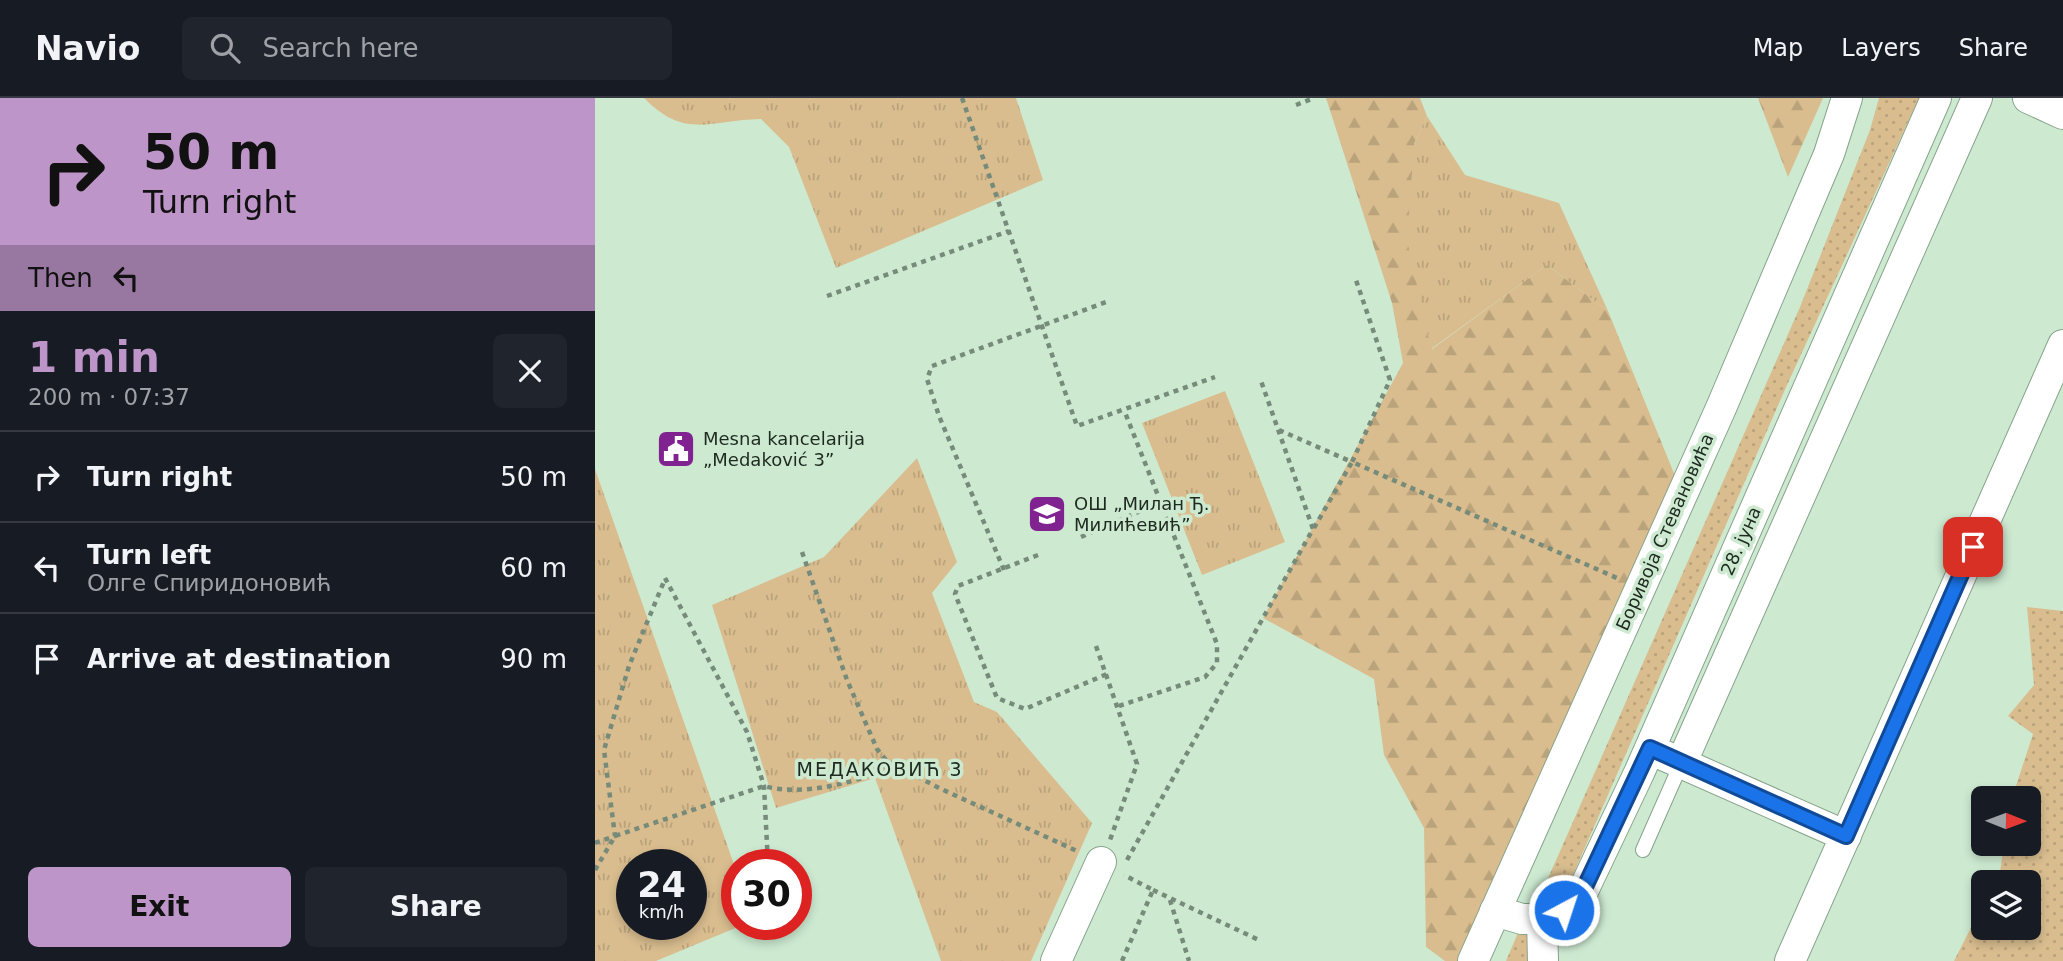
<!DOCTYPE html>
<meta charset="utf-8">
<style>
body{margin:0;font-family:"DejaVu Sans",sans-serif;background:#20242c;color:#f1f3f6;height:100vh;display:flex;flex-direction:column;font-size:26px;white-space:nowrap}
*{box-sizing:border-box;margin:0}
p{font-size:23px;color:#9ea1a6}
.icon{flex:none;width:38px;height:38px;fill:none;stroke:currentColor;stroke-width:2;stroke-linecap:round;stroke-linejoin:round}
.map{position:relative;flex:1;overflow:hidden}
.drawer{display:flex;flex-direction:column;background:#171b24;width:595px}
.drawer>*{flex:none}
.banner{background:#be95c8;color:#111;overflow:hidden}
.needle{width:46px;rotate:91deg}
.fabs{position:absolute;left:1376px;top:688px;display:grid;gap:14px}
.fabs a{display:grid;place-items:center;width:70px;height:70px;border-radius:10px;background:#171b24;box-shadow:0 4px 10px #0003;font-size:35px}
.speed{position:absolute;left:21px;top:751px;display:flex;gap:14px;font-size:35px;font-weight:700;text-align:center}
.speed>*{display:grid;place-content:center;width:91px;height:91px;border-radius:50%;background:#171b24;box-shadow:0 4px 10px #0003;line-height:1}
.speed small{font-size:18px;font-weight:400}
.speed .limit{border:10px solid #d22;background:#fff;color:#111}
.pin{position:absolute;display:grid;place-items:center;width:60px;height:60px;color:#fff;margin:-30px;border-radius:14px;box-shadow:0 4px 10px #0006}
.me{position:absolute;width:77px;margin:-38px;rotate:40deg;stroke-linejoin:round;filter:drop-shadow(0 0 5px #0008)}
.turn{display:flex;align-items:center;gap:24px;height:147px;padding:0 28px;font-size:32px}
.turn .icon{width:91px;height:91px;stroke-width:2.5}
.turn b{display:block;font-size:49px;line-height:60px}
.then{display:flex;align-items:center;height:66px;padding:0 28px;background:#0003;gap:14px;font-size:26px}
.round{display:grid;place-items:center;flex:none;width:74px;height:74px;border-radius:10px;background:#20242c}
.headline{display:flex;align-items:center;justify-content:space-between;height:119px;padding:0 28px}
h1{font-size:42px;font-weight:600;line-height:52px;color:#be95c8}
.cta{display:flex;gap:14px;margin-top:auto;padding:14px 28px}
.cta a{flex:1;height:80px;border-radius:10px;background:#be95c8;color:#111;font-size:28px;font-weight:600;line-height:80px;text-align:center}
.cta a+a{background:#20242c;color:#f1f3f6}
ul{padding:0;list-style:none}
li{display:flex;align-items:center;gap:21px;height:91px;padding:0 28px;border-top:2px solid #363941}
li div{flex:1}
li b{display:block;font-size:26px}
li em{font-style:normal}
header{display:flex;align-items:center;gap:42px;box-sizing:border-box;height:98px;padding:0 35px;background:#171b24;border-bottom:2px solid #363941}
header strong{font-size:33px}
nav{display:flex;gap:38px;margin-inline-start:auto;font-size:24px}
.search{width:490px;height:63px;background:#20242c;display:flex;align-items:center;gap:18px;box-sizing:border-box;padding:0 24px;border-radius:10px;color:#9ea1a6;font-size:26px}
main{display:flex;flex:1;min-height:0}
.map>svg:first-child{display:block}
</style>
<header>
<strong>Navio</strong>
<div class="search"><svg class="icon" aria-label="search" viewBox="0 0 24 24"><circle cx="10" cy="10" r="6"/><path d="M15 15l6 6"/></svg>Search here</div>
<nav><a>Map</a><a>Layers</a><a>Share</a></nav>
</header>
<main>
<section class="drawer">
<div class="banner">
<div class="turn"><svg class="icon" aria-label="right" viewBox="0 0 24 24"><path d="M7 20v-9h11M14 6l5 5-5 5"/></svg><div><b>50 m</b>Turn right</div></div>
<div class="then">Then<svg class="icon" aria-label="left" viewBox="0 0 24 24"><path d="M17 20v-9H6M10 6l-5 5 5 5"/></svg></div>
</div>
<div class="headline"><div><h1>1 min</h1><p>200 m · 07:37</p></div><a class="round"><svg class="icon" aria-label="close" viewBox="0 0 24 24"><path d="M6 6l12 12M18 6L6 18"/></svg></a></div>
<ul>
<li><svg class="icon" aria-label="right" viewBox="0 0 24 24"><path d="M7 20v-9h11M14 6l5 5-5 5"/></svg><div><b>Turn right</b></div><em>50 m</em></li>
<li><svg class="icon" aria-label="left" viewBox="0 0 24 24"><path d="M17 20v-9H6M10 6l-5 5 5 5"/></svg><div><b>Turn left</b><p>Олге Спиридоновић</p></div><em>60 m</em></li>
<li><svg class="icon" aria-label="arrive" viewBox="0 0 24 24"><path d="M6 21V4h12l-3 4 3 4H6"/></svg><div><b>Arrive at destination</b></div><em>90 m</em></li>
</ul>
<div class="cta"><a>Exit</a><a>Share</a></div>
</section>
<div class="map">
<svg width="1468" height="863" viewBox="0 0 1468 863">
<defs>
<pattern id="grass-dots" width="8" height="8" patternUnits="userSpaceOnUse" patternTransform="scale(1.75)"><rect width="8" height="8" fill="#d9bd8f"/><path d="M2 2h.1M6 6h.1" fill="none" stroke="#baa27b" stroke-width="1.8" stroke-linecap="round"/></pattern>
<pattern id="forest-firs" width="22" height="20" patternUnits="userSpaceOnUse" patternTransform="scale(1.75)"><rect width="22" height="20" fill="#d9bd8f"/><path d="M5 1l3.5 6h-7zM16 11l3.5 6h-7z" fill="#baa27b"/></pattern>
<pattern id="park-tufts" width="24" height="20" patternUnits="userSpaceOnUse" patternTransform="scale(1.75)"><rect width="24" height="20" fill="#d9bd8f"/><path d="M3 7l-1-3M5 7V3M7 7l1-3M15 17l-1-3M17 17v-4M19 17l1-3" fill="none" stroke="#baa27b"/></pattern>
</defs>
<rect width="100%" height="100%" fill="#cdead1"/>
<g fill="url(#grass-dots)">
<path d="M1284 0H1324L1192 287 978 777 947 794 1205 209 1275 32Z"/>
<path d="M1432 509 1468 513V863H1359L1388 806V830H1433V784H1399L1405 774 1409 746H1433V700H1417L1438 636 1413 618 1439 587Z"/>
<path d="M925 830 949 846 948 863H911Z"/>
</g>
<g fill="url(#forest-firs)">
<path d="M731 0H825L832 18 819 46 837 251 952 167 1013 213 1087 395 878 863H850L831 849 829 730 789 657 779 581 668 520 808 265 797 205Z"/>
<path d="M1163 0H1228L1193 79Z"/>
</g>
<g fill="url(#park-tufts)" fill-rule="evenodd">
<path d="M49 0H421L448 82 241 170 194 49 166 21C115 22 90 42 49 0Z"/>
<path d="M832 18 870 77 964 105 1013 213 952 167 836 251 812 142 819 46Z"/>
<path d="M630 293 690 444 607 477 547 325Z"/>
<path d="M322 360 362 464 337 495 379 604 402 614 497 725 436 863H346L280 680 181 710 117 507 229 459Z"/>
<path d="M0 371 142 775V826H150L61 863H0ZM37 766H96V826H37Z"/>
</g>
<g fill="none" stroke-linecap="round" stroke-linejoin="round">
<g stroke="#88a38c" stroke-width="16">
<path id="lane" d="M1048 752 1086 666"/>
</g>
<g stroke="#88a38c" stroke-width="32">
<g id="street">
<path d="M1433 0 1468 16"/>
<path d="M1068 657 1251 738"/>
<path d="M1086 666 1382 0"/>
<path d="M900 813 927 821H947L969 812 988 793 1044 675 1341 0"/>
<path d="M947 821 948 863"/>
<path d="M461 863 506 764"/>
<path d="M878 863 1126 310 1234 56 1252 0"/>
<path d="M1195 863 1468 247"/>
</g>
</g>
<g stroke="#778b7a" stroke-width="4.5" stroke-dasharray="5 5" stroke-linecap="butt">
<path d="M367 0 482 328 620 279"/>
<path d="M701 7 719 0"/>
<path d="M232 198 414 133"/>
<path d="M684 332 757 364 795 282 761 182"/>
<path d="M719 430 757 364 1022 480"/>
<path d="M486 439 566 404"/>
<path d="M207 454 252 582 282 651 291 662 344 690 482 753"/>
<path d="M443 457 363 488 360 496 402 600 430 611 512 576"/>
<path d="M409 472 344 318 332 281 337 268 514 203"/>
<path d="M70 480 152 634 169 688 173 766"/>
<path d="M501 548 542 666 515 742"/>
<path d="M524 608 610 579 622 565V546L529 312"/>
<path d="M0 745 20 738 9 652 34 568 70 481"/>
<path d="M532 762 718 431 665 280"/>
<path d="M0 772 20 738 169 688C207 699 265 684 299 667"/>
<path d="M558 792 666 843"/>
<path d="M575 802 594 863"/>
<path d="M527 863 558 792 529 777"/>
</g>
<use href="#lane" stroke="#fff" stroke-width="14"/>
<use href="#street" stroke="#fff" stroke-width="30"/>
</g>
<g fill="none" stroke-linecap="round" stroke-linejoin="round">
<g stroke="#114b97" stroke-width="18">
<path id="route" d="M969 812 988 793 1055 650 1251 738 1378 449"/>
</g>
<use href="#route" stroke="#1a73e8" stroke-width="12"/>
</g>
<defs>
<g id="civic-square" transform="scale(2.0125)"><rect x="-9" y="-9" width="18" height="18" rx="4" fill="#802390" stroke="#cdead1"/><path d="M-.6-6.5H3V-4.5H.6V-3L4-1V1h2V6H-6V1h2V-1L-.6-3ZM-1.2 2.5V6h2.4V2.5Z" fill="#fff"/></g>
<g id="school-square" transform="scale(2.0125)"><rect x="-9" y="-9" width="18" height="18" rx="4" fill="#802390" stroke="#cdead1"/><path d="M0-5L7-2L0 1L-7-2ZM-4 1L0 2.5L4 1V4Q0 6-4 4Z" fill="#fff"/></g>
</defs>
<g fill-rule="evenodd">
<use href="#civic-square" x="81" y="351"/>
<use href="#school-square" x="452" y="416"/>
</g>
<g text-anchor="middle" stroke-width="7" stroke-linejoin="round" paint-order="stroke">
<g font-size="18" fill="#1e2920" stroke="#cdead1" text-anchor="start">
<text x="108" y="347">Mesna kancelarija<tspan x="108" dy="21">„Medaković 3”</tspan></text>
<text x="479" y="412">ОШ „Милан Ђ.<tspan x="479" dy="21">Милићевић”</tspan></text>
</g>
<g font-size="18" fill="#1e2920" stroke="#cdead1">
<text transform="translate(1070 434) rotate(-66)" y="6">Боривоја Стевановића</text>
<text transform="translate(1146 443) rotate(-66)" y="6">28. јуна</text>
</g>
<g font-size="19" letter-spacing="2" fill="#1e2920" stroke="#cdead1">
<text x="285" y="678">МЕДАКОВИЋ 3</text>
</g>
</g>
</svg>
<div class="fabs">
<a><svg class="needle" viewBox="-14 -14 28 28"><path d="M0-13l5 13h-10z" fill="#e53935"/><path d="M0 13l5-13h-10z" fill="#9ea1a6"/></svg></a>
<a><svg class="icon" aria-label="layers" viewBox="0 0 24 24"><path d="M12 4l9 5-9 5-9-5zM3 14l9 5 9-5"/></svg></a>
</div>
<div class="speed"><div>24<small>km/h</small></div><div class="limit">30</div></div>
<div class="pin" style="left:1378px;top:449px;background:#d93025"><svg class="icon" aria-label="arrive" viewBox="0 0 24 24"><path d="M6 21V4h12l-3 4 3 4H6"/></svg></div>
<svg class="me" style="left:969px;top:812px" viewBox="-20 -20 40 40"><circle r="17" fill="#1a73e8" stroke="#fff" stroke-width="3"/><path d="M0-11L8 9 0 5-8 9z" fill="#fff"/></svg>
</div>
</main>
